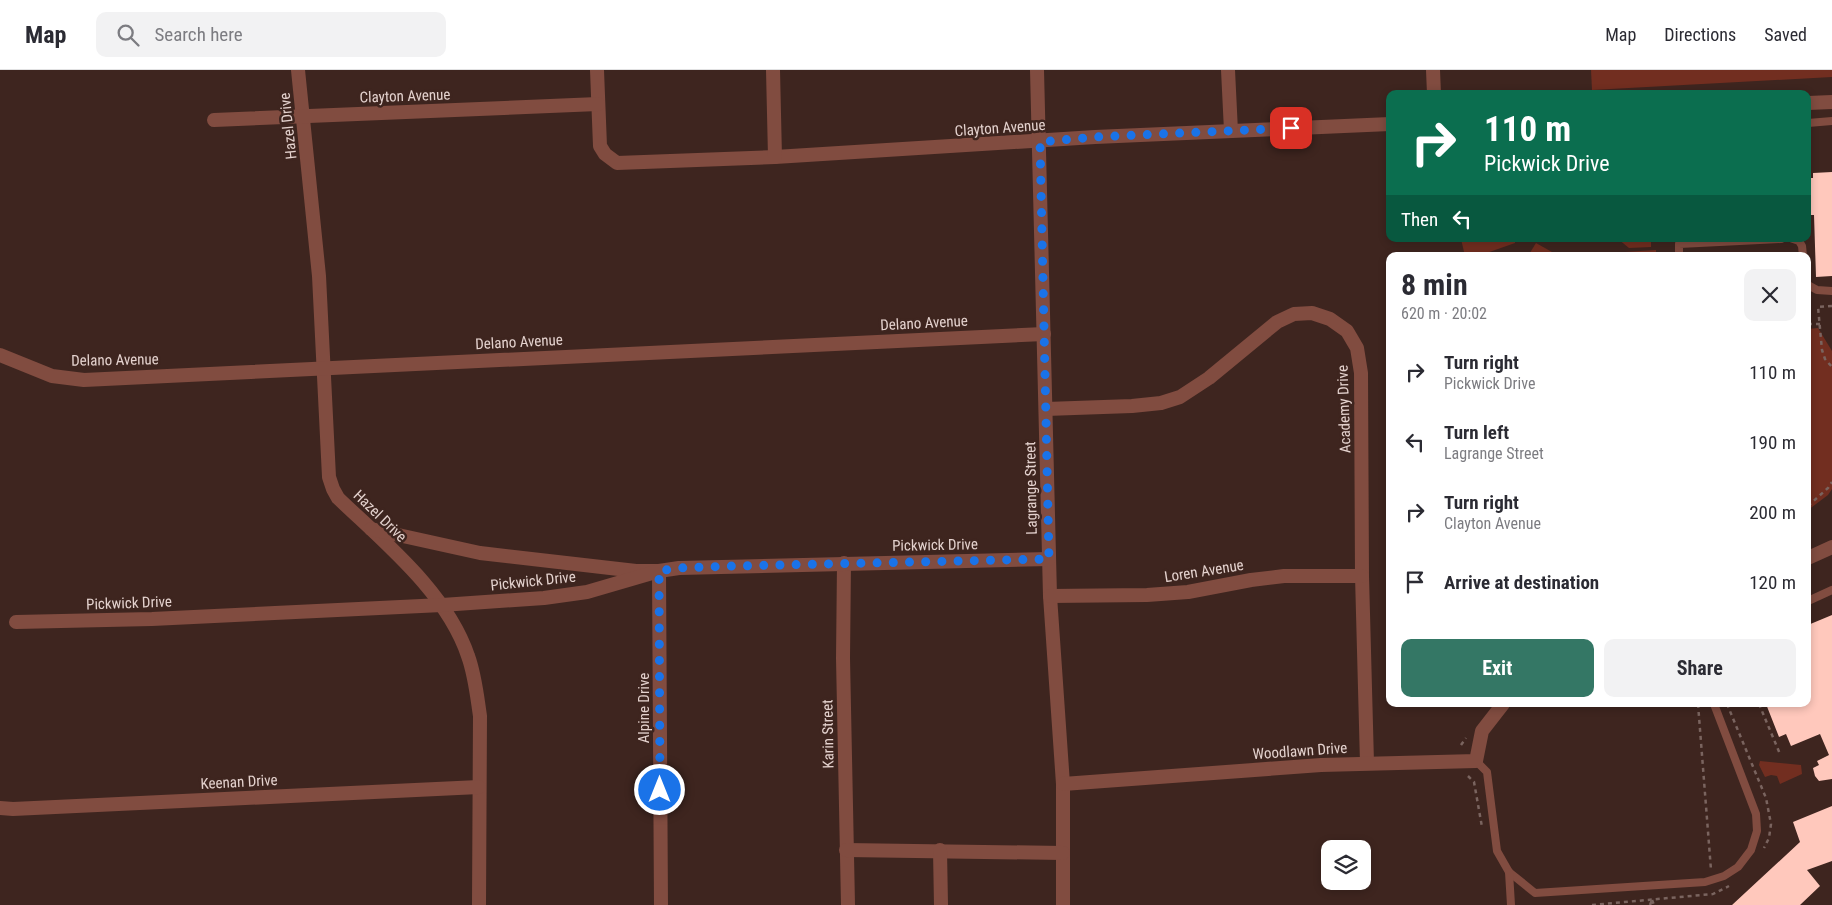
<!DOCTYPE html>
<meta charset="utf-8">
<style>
body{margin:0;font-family:"Roboto Condensed",sans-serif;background:#f2f2f3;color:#2b2b33;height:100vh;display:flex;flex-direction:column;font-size:19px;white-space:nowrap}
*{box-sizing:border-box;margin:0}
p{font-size:16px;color:#7c7c81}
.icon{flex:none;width:28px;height:28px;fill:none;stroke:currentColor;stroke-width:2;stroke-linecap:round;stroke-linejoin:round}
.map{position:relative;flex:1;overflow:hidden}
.panel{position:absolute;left:1386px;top:182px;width:425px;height:455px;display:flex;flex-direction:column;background:#fff;border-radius:10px;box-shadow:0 2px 8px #0003}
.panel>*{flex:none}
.guide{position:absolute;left:1386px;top:20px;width:425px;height:152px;border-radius:10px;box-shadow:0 2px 8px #0003;background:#0b6e4f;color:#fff;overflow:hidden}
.buttons{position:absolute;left:1321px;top:770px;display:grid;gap:10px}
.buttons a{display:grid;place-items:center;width:50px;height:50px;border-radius:10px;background:#fff;box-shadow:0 2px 8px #0003;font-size:25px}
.pin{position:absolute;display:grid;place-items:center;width:42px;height:42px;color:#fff;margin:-21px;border-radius:10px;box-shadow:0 2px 8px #0006}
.me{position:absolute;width:55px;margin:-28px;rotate:0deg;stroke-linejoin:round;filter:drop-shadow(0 0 4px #0008)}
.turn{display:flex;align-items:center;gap:18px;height:105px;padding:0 15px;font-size:22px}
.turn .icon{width:65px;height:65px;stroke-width:2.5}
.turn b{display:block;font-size:35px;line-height:42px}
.then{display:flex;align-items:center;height:48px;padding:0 15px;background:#0003;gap:10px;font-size:19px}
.round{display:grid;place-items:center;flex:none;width:52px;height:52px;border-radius:10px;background:#f2f2f3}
.summary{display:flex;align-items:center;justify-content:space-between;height:85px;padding:0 15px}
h1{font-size:30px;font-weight:700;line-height:38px}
.primary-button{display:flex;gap:10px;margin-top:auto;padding:10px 15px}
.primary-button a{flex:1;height:58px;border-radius:10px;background:#347765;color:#fff;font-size:20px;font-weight:700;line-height:58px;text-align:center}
.primary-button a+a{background:#f2f2f3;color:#2b2b33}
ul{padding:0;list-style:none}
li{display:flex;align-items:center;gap:15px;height:70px;padding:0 15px}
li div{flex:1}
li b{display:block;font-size:19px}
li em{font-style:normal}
header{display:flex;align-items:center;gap:30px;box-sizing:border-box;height:70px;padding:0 25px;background:#fff;border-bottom:1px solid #e1e1e2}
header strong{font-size:24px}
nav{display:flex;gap:28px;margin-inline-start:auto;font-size:18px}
.search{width:350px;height:45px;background:#f2f2f3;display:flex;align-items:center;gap:12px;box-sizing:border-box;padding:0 18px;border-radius:10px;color:#7c7c81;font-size:19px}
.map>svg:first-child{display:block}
</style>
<header>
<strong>Map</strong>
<div class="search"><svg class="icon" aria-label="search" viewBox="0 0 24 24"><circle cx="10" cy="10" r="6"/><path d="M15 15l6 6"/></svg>Search here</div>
<nav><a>Map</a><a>Directions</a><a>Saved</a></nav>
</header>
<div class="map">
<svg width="1832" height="835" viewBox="0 0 1832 835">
<rect width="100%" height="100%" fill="#3e251f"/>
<g fill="#722e20">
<path d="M1591 0H1832V7L1592 20Z"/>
<path d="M1461 169H1515V173L1478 186H1465Z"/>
<path d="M1618 169H1651V177L1629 178Z"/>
<path d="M1536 173 1552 182 1550 186H1528Z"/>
<path d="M1656 180V186H1625V182Z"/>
<path d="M1818 258 1832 281V419L1828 425 1808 440V259Z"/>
<path d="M1760 691 1801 695 1802 704 1780 714 1777 706 1771 705 1765 707 1759 695Z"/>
</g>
<g fill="#ffc8bc">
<path d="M1832 102V206L1816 207 1814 145H1808V108H1813V103Z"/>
<path d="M1832 545V709L1819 711 1815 706 1813 698 1819 695 1817 691 1829 685 1820 664 1791 676 1786 664 1779 667 1766 634H1808V555Z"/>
<path d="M1832 736V791L1807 800 1820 816 1800 835H1732L1800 772 1793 752Z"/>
</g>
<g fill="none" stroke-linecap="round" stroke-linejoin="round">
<g stroke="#7a645f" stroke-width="2.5" stroke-dasharray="4 4" stroke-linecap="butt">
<path d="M1832 236 1818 237 1822 280 1825 289 1832 297"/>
<path d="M1808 254H1820"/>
<path d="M1808 436 1828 418 1832 412"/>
<path d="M1698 634 1711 800"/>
<path d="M1727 634 1766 728 1771 754 1769 768 1764 778"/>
<path d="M1759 634 1780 684"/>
<path d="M1461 675 1466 668"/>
<path d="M1468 706 1474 712 1482 757"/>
<path d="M1652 830 1654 835"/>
<path d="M1592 835 1713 824 1729 816"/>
<path d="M1650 835 1652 830"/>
</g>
<g stroke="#814c40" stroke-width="8">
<path d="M1808 53 1832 51"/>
<path d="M1793 169 1799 171 1802 176 1803 186"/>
<path d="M1679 186V174L1781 169"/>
<path d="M1808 215 1817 220 1832 221"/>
<path d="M1808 531 1832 520"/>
<path d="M1476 691 1487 702 1497 781 1509 802 1535 823 1705 812 1724 806 1738 797 1751 780 1757 761 1756 744 1714 634"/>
<path d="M1509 802 1511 835"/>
</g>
<g stroke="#814c40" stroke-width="14">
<path d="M298 0 319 206 329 407 333 419 338 428C385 473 447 523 468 586 475 605 477 626 480 646L479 835"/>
<path d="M597 0 600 76 605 84 617 93 775 87 1095 67 1390 54"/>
<path d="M773 0 775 87"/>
<path d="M1037 0 1050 526 1063 714V835"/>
<path d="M1228 0 1231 61"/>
<path d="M1433 0 1434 24"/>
<path d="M1808 33 1832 32"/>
<path d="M214 50 598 34"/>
<path d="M0 285 52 306 84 310 1044 264"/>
<path d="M1046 339 1132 336 1161 333 1180 327 1209 308 1277 252 1294 244 1312 243 1330 249 1347 261 1357 278 1361 303 1362 506 1367 693"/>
<path d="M371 459 480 483 636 501H659L661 835"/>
<path d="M1808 488 1832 477"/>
<path d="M844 493 843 588 848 835"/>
<path d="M1050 526 1147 525 1188 522 1251 510 1284 506H1362"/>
<path d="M16 552 152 549 442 535 544 528 587 522 659 501 679 498 1049 489"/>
<path d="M1063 714 1321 695 1476 691 1482 661 1503 634"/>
<path d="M0 738 13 739 479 717"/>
<path d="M846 780 1063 783"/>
<path d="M940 780 941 835"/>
</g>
</g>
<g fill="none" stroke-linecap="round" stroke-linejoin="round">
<path stroke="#1a73e8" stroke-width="9" stroke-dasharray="0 16.2" d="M660 720 659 501 679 498 734 496 1049 489 1040 72 1095 67 1291 58"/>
</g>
<g text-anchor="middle" stroke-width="5" stroke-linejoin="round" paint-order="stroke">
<g font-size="15" fill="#e4d2ce" stroke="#3e251f">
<text transform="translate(405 26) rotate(-2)" y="5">Clayton Avenue</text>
<text transform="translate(288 56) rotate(-96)" y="5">Hazel Drive</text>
<text transform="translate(1000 58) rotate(-4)" y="5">Clayton Avenue</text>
<text transform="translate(924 253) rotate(-3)" y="5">Delano Avenue</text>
<text transform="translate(519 272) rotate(-3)" y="5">Delano Avenue</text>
<text transform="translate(115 290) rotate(-1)" y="5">Delano Avenue</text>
<text transform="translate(1344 339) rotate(-92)" y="5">Academy Drive</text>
<text transform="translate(1031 418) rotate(-91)" y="5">Lagrange Street</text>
<text transform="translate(380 446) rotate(44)" y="5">Hazel Drive</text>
<text transform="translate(935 475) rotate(-1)" y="5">Pickwick Drive</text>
<text transform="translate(1204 501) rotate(-9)" y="5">Loren Avenue</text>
<text transform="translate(533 511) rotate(-6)" y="5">Pickwick Drive</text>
<text transform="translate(129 533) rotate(-2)" y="5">Pickwick Drive</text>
<text transform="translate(644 638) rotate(-90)" y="5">Alpine Drive</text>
<text transform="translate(828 664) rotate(-91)" y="5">Karin Street</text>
<text transform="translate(1300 681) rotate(-4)" y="5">Woodlawn Drive</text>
<text transform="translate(239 712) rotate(-3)" y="5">Keenan Drive</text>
</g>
</g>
</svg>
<div class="buttons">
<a><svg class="icon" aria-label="layers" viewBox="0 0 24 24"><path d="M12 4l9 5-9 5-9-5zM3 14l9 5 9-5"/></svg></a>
</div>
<div class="pin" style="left:1291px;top:58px;background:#d93025"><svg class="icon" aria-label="arrive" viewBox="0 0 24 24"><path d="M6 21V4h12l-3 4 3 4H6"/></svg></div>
<svg class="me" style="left:660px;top:720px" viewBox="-20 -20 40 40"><circle r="17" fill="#1a73e8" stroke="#fff" stroke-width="3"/><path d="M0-11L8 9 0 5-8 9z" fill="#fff"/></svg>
<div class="guide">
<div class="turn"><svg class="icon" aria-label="right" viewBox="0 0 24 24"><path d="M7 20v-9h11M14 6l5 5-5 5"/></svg><div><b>110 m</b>Pickwick Drive</div></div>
<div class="then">Then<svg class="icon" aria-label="left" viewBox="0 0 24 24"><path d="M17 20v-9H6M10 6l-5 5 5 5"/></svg></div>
</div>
<section class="panel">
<div class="summary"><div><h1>8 min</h1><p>620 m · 20:02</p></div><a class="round"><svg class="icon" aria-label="close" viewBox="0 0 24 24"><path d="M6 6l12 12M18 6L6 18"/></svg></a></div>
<ul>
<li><svg class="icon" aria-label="right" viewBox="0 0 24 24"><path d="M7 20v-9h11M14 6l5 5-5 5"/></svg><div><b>Turn right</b><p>Pickwick Drive</p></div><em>110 m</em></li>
<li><svg class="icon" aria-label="left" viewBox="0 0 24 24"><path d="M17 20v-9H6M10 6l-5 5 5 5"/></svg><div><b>Turn left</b><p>Lagrange Street</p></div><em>190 m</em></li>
<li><svg class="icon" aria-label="right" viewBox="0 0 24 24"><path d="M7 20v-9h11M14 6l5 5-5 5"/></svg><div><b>Turn right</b><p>Clayton Avenue</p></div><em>200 m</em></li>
<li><svg class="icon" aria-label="arrive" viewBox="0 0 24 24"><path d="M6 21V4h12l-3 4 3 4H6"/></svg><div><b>Arrive at destination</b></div><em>120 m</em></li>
</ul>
<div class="primary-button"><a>Exit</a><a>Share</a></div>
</section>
</div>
